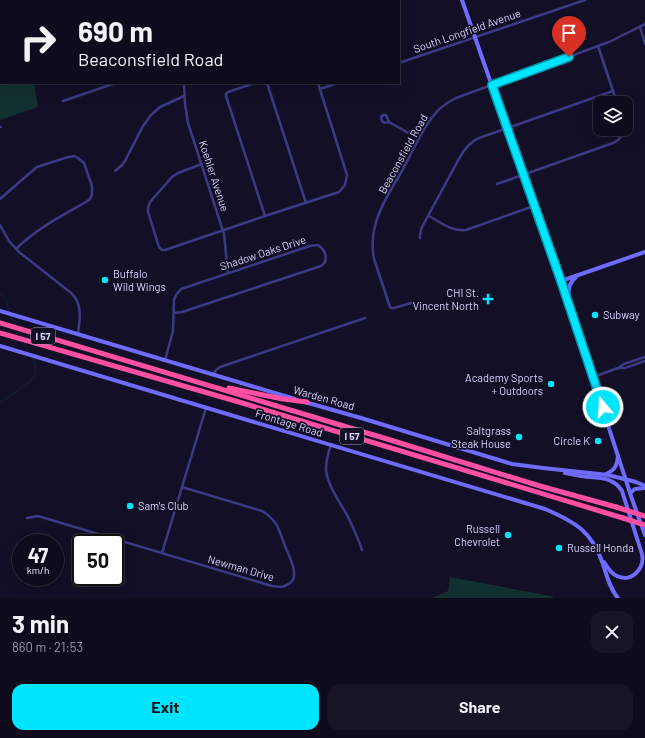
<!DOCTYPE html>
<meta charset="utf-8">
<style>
body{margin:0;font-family:Barlow,sans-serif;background:#171425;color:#f1f3f6;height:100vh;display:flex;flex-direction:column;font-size:15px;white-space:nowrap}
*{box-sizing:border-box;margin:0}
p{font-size:13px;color:#9b9ba3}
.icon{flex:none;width:22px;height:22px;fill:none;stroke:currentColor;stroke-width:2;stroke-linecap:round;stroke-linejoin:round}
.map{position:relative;height:598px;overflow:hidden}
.drawer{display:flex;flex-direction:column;background:#0e0b1c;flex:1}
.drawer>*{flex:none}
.banner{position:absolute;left:0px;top:0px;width:400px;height:84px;box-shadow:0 4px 16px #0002,0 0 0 1px #2e2b3b;background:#0e0b1c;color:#f1f3f6;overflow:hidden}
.buttons{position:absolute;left:593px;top:96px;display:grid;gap:8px}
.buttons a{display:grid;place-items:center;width:40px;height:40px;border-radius:8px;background:#0e0b1c;box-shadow:0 4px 16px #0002,0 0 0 1px #2e2b3b;font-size:20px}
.speed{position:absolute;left:12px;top:534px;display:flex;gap:8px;font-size:20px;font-weight:700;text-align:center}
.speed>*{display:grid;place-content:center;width:52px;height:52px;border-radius:50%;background:#0e0b1c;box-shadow:0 4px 16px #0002,0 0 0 1px #2e2b3b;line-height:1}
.speed small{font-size:10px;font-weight:400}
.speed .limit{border:2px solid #111;border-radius:6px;background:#fff;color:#111}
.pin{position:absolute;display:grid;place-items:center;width:34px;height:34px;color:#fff;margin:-41px -17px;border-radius:50% 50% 50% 0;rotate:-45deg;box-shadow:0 0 4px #0007}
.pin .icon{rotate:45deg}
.me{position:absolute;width:44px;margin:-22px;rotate:342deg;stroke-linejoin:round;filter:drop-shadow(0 0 3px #0008)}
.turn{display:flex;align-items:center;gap:14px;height:84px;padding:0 12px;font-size:18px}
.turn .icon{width:52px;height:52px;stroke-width:2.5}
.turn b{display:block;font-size:28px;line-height:34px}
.round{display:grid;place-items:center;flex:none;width:42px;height:42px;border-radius:12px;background:#171425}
.summary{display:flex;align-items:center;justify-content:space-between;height:68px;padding:0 12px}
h1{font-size:24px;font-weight:700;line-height:30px}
.button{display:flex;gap:8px;margin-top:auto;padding:8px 12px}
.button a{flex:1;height:46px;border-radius:12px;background:#00e5ff;color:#111;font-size:16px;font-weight:700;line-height:46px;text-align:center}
.button a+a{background:#171425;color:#f1f3f6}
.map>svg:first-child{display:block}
</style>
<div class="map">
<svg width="645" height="598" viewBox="0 0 645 598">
<rect width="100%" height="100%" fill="#130f26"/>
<g fill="#12302f">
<path d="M0 0H70L68 1H1V83H34L38 107 0 120Z"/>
<path d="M450 577 551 596 554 598H432L448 591Z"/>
</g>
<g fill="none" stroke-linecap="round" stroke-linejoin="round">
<g stroke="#0c2248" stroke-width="1">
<path d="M0 292 6 300 9 312"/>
<path d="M10 315 17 326"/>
<path d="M19 331 22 337"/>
<path d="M24 342 29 353"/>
<path d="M0 402 10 396 33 379C38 372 36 365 32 358"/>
</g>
<g stroke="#3d3a85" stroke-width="2.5">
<path d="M161 0V1"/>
<path d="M243 0V1"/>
<path d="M290 0 291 1"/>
<path d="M358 1 361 0"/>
<path d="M640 27 645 44"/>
<path d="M598 46 617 103"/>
<path d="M399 63 585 0"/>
<path d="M184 83 185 104 188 123 224 234 228 273"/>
<path d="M255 83 228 92 226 94V96L265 216"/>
<path d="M267 83 306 203"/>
<path d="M320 89 338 83"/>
<path d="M63 101 116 83"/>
<path d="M383 115H386L389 122C385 124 381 122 381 117Z"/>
<path d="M389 122 419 139"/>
<path d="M0 127H1"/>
<path d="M202 164 178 173 172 177 150 202 148 208V212L159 247 162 250H165L265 216 339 192 345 185 347 175 318 83"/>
<path d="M115 171 122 165 125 161 143 126 151 115 160 107 184 96"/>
<path d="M497 184 613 143C620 140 623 136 624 129"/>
<path d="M0 199 31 172 37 167 65 158 74 156 78 158 84 163 92 186V194L90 199 86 202C61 216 36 229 16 249"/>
<path d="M429 216C440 222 452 232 466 230L534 206"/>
<path d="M0 225 9 241 19 252 70 292C83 303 80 318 78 334"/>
<path d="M420 238V234L422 227 460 157C465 148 470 142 479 138L613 91"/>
<path d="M411 303 394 308H391L390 307 374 259C372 248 372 237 375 226 380 206 392 188 402 171 412 152 421 131 434 115 440 107 448 102 456 98L609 42 645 24"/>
<path d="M165 360 173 331 174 300 176 295 181 289 310 246 318 245C326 250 329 261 321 266L182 312 174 313"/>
<path d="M618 368H625L645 361"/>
<path d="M213 374 216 370 220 367 365 318"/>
<path d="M593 377 618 368 624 364 645 357"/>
<path d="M331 445C328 453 326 461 326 470 328 486 339 501 347 515 353 527 358 538 362 550"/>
<path d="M27 518 38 516 272 586C279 587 284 588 290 583 300 576 289 556 285 546 282 539 280 530 276 524 272 518 267 514 262 511L182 487"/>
<path d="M162 553 206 408"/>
</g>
<g stroke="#6f6bff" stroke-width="4">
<path d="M462 0 578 333 632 499 645 535"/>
<path d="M561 281 645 252"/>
<path d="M568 301C570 290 566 286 576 277"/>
<path d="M0 311 295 399"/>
<path d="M0 346 545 509C575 522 592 531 603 564 607 576 610 589 618 598"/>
<path d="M305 402 361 418 512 464 543 468 608 475 636 482 645 486"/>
<path d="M565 473C571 474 576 475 581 476 598 479 612 475 622 491L642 554C645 568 632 583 617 576 611 574 607 567 604 562"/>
<path d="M606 474C615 470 617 466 618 456"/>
<path d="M630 493 635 489 645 488"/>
</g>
<g stroke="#ff4fa3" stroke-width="5">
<path d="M0 323 387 439 540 486 616 507"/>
<path d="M0 333 239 402 623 518"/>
<path d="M229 388 283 399 307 402"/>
</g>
<g stroke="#ff4fa3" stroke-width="5">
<path d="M616 507 645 516"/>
<path d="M623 518 645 525"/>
</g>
</g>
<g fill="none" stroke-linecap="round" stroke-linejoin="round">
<g stroke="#0095a6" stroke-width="10">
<path id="route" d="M569 57 492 85 561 281 603 407"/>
</g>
<use href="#route" stroke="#00e5ff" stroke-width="7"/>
</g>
<g fill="#00e5ff" stroke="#130f26" stroke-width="1.5">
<circle cx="105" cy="280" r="4"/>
<path d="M486 293h4v4h4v4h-4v4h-4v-4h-4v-4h4z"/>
<circle cx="595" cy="315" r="4"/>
<circle cx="551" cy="384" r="4"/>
<circle cx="519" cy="437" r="4"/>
<circle cx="598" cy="441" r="4"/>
<circle cx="130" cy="506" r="4"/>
<circle cx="508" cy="535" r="4"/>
<circle cx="559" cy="548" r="4"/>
</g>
<g text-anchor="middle" stroke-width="3.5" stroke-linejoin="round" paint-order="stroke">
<g fill="#130f26" stroke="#9e99be" stroke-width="1">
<rect x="31" y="328" width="24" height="16" rx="3"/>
<rect x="340" y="428" width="24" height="16" rx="3"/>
</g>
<g font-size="10" font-weight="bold" fill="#d9d4ff">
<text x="43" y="340">I 57</text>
<text x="352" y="440">I 57</text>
</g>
<g font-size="11" fill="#d9d4ff" stroke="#130f26">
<text transform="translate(467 31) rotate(-19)" y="4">South Longfield Avenue</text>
<text transform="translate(403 154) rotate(-61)" y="4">Beaconsfield Road</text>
<text transform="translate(214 176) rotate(72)" y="4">Koehler Avenue</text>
<text transform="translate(263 253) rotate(-18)" y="4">Shadow Oaks Drive</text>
<text transform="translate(324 398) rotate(16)" y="4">Warden Road</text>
<text transform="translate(289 423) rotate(17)" y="4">Frontage Road</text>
<text transform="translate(241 568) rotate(16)" y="4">Newman Drive</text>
</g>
<g font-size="11" fill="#d9d4ff" stroke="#130f26" text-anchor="end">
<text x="113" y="278" text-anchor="start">Buffalo<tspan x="113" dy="13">Wild Wings</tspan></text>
<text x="479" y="297">CHI St.<tspan x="479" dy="13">Vincent North</tspan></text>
<text x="603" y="319" text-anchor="start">Subway</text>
<text x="543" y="382">Academy Sports<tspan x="543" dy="13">+ Outdoors</tspan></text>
<text x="511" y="435">Saltgrass<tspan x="511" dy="13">Steak House</tspan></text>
<text x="590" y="445">Circle K</text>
<text x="138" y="510" text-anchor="start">Sam's Club</text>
<text x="500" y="533">Russell<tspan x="500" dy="13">Chevrolet</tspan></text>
<text x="567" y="552" text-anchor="start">Russell Honda</text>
</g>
</g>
</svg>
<div class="buttons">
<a><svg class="icon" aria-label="layers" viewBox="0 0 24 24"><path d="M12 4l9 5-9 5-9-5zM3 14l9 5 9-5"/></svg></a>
</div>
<div class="speed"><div>47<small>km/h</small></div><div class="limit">50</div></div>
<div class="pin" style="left:569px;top:57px;background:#d93025"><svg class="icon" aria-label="arrive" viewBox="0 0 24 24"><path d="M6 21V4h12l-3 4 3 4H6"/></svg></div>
<svg class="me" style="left:603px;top:407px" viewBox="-20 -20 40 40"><circle r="17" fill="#00e5ff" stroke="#fff" stroke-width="3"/><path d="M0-11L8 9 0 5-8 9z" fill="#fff"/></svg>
<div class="banner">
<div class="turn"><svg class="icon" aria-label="right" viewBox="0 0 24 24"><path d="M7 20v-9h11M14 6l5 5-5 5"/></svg><div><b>690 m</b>Beaconsfield Road</div></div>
</div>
</div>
<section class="drawer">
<div class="summary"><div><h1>3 min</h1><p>860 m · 21:53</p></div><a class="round"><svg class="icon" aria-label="close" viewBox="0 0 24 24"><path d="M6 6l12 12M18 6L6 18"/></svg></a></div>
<div class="button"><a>Exit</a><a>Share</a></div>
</section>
